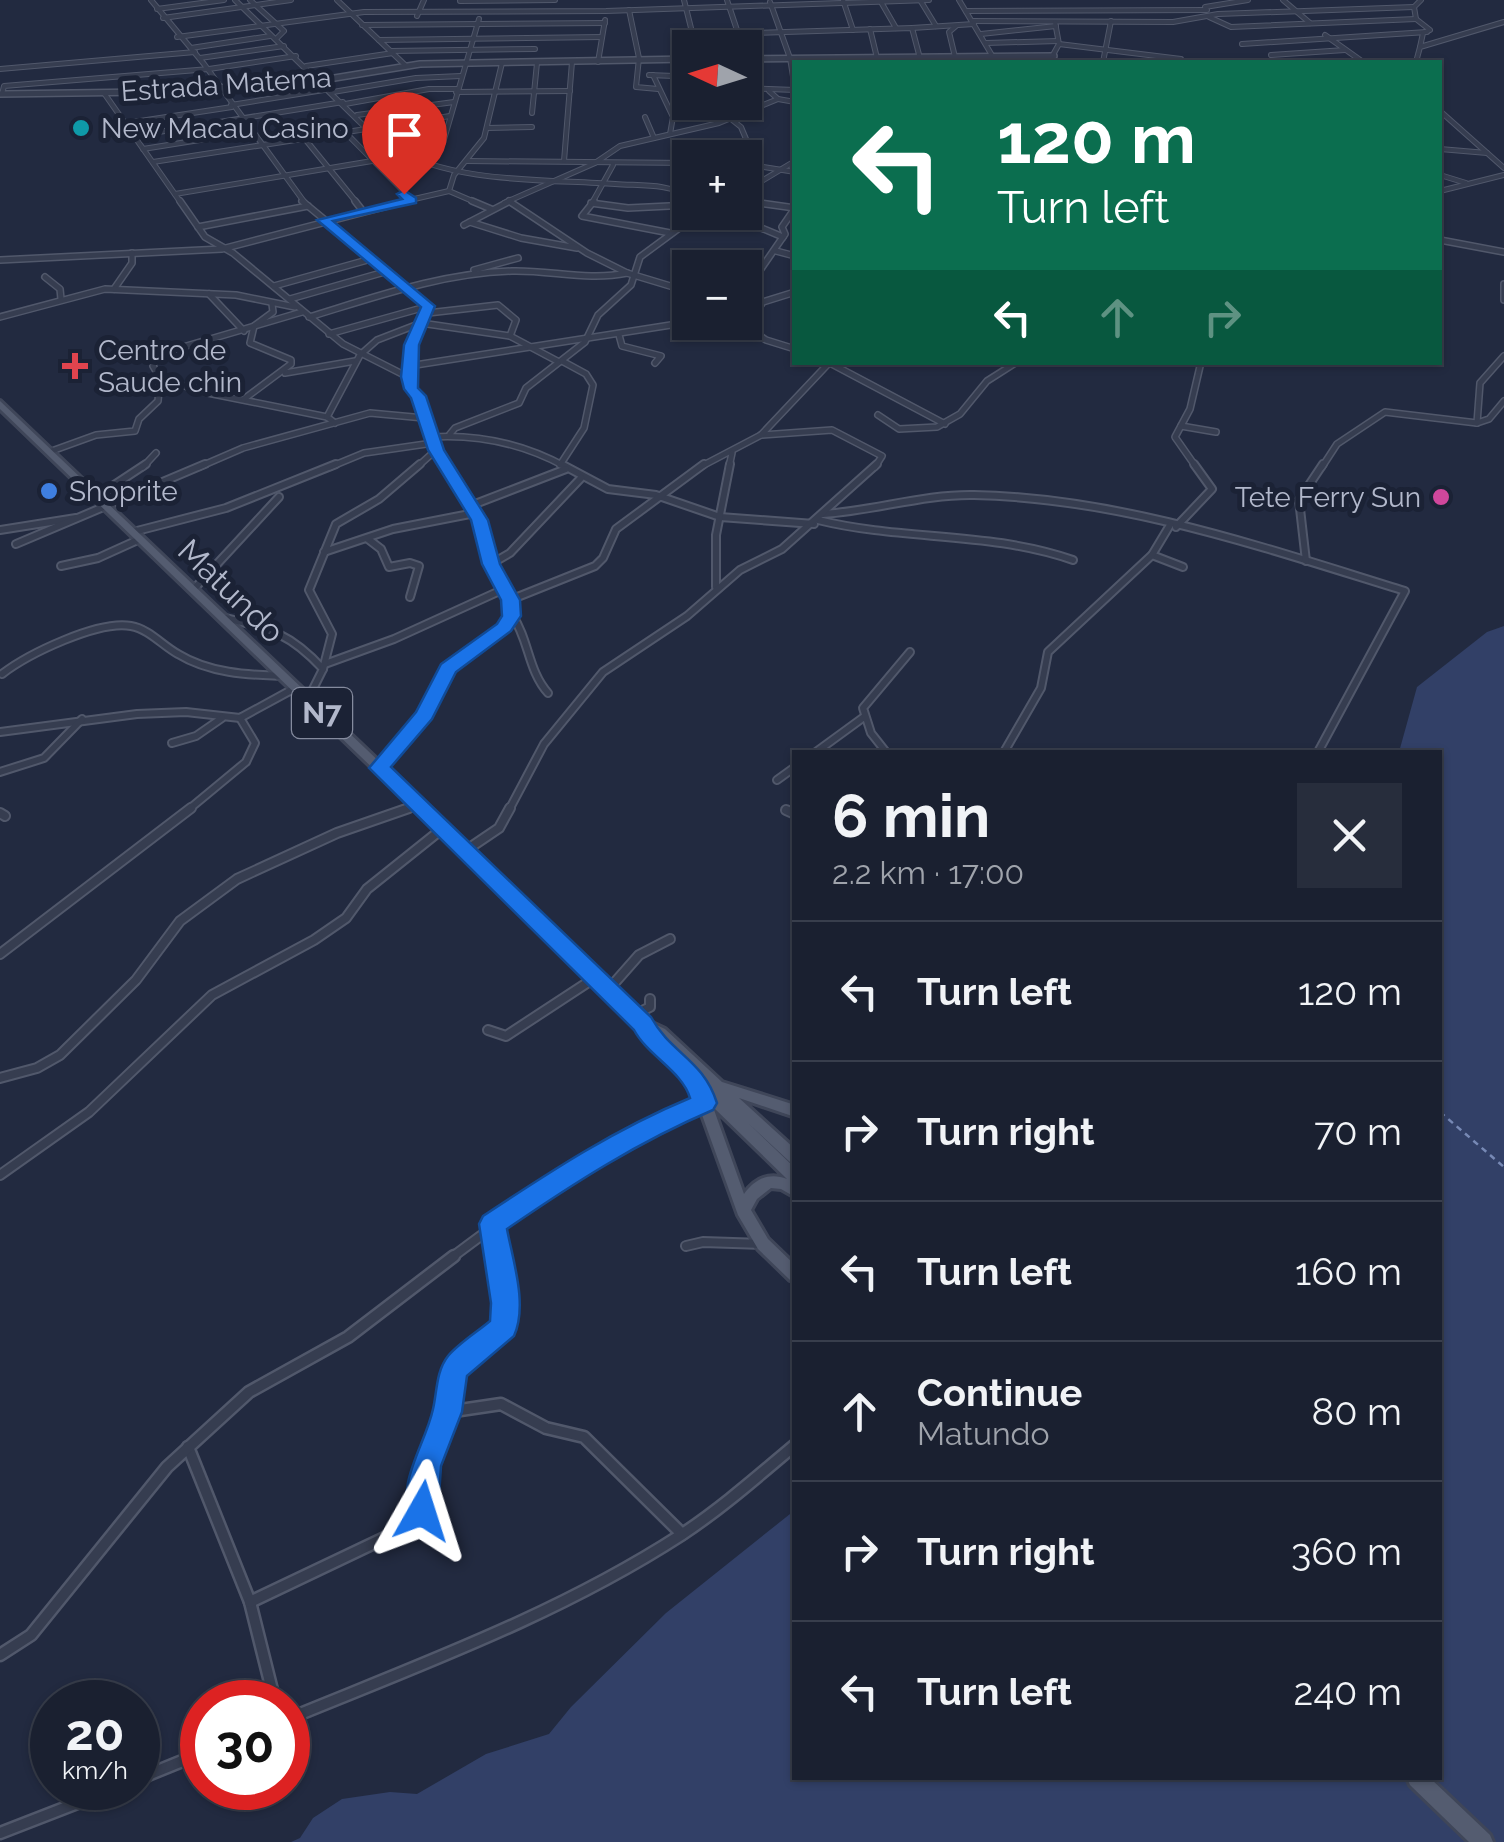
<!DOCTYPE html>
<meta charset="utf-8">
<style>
body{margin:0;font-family:Raleway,sans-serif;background:#272d3c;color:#f1f3f6;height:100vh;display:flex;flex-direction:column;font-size:38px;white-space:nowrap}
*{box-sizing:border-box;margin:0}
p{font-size:32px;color:#9fa3ab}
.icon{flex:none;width:55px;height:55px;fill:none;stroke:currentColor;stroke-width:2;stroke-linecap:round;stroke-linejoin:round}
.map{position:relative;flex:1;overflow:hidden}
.details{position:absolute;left:792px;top:750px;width:650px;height:1030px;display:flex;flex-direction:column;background:#1a2030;border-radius:0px;box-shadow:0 2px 8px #0004,0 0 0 2px #383e4c}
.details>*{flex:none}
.banner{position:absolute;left:792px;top:60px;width:650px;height:305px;border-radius:0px;box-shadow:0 2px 8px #0004,0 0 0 2px #383e4c;background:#0b6e4f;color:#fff;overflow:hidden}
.needle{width:65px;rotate:274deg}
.buttons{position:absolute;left:672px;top:30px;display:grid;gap:20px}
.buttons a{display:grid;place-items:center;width:90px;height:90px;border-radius:0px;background:#1a2030;box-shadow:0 2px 8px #0004,0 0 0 2px #383e4c;font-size:50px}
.speed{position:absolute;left:30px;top:1680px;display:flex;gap:20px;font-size:50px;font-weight:700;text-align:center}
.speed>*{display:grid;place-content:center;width:130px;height:130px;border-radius:50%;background:#1a2030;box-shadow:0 2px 8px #0004,0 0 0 2px #383e4c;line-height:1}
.speed small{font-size:25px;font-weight:400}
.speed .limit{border:15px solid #d22;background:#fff;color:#111}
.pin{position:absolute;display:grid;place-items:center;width:85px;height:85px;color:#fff;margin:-102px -42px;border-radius:50% 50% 50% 0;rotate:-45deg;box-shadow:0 0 10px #0007}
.pin .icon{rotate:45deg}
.me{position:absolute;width:110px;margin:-55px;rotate:6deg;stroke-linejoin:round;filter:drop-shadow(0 0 8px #0008)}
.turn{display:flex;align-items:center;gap:35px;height:210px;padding:0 40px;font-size:45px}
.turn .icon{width:130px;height:130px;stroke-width:2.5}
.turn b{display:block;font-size:70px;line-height:85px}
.lanes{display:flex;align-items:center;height:95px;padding:0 40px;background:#0003;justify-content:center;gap:50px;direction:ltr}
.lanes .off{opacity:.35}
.round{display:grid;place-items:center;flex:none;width:105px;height:105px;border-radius:0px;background:#272d3c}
.overview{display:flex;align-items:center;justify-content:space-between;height:170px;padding:0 40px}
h1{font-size:60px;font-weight:700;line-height:75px}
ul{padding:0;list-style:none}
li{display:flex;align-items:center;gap:30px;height:140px;padding:0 40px;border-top:2px solid #383e4c}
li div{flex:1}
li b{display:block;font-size:38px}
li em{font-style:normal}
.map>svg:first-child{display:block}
</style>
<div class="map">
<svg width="1504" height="1842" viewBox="0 0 1504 1842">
<rect width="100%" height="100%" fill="#222a40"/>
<path fill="#324067" d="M1504 626V1842H291L300 1838 313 1818 342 1799 390 1792 417 1794 486 1754 549 1734 571 1707 666 1613 795 1510V1778H1440V752H1399L1417 687 1487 632Z"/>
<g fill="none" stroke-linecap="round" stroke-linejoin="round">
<path stroke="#7789b5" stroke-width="2.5" stroke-dasharray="6 5" stroke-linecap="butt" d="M1440 1112 1504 1167"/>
<g stroke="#51586b" stroke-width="6">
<g id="minor-far4">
<path d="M151 0 204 64 305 203"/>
<path d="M235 0 367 129"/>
<path d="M250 0 284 31 276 39"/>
<path d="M337 0 405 65"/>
<path d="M684 0 696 48"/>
<path d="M727 0 743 48"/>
<path d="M843 0 853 30"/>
<path d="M920 0 936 26"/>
<path d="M959 0 993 57"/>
<path d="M1283 0 1310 23"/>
<path d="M460 1 555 0"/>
<path d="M770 2 790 58 795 89"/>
<path d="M881 2 896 28"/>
<path d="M1205 7 1248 0"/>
<path d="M157 9 224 0"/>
<path d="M629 10 639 58 636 87 658 89"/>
<path d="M966 11 1207 10"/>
<path d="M417 16 424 0"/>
<path d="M1209 17 1231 27 1416 19"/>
<path d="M163 18 291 0"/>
<path d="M972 21 1173 22 1218 14 1414 7"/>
<path d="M362 25 605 23"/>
<path d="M912 28 974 24"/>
<path d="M870 29 878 62"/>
<path d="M981 34 1056 26"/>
<path d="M694 35 912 28 921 62"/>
<path d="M1325 35 1363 62"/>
<path d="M177 37 364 12 606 11 929 0"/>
<path d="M379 40 602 37"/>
<path d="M986 43 1058 41"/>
<path d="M1059 44 1181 59"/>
<path d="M1242 44 1427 32"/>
<path d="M1420 47 1423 33 1430 30 1416 19 1414 7 1421 0"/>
<path d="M191 48 270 36"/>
<path d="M390 51 535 49"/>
<path d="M745 55 749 89"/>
<path d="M1271 55 1345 50"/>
<path d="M955 57 949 32 956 26"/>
<path d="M200 58 284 46"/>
<path d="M598 62 605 20"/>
<path d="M1049 62 1059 44 1055 22"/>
<path d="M1103 62 1111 21"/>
<path d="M1362 62H1416"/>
<path d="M1416 62 1420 47 1504 22"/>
<path d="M306 66 393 53"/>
<path d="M0 69 195 52"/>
<path d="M649 75 674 76"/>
<path d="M653 75 673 117 670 134"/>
<path d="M745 88 795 90"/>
<path d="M333 92 416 78 461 76"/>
<path d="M456 92 570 91"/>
<path d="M104 93 181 203"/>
<path d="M2 94 4 86 209 69 296 56"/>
<path d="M778 99 795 102"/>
<path d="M345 104 429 89H457"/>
<path d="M231 105 330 89"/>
<path d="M1440 111 1504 168"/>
<path d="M532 113 537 63"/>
<path d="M357 115 454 102"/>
<path d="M645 117 654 138"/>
<path d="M731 119 741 127 757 165"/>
<path d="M127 123 232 107"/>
<path d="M381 126 390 147C455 184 543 179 615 184 642 186 667 183 690 197"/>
<path d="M487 128 532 127"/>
<path d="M345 132 412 200"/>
<path d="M134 136 343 102"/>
<path d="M305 139 357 203"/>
<path d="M143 149 250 132"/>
<path d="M1440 149 1487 153"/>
<path d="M467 161 690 163"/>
<path d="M564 161 572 62"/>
<path d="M153 162 450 116"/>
<path d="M427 164 443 143 479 19"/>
<path d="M745 164 795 172"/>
<path d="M1440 175 1466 183"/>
<path d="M745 191 795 161"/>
<path d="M1440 191 1504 175"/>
<path d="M175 194 372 161"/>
<path d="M509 201 512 203"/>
<path d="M745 201 761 203"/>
<path d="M397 203 449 191"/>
<path d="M477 203 449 191 454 175 484 138 502 63"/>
<path d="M504 203 595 163 620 146 719 123 778 99 769 91"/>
<path d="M592 203 613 165"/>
</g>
</g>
<g stroke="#51586b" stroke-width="8">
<g id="minor-far3">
<path d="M180 201 205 237 233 253 343 344 408 377"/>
<path d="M302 201 429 306"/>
<path d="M355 201 362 210"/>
<path d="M472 201 491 209"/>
<path d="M509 201 587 253 627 273 690 292"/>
<path d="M594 201 582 216 670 233"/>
<path d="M745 201 795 208"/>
<path d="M591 203 628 208 690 205"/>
<path d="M723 212 783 237"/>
<path d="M470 222 521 238 577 248"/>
<path d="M464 225 510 201"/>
<path d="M198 227 308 206"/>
<path d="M1440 240 1504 252"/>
<path d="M776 251 795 256"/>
<path d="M0 260 222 249 407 201"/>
<path d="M474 270 518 258"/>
<path d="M45 277 60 289 61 299"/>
<path d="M1504 284V300"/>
<path d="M274 286 371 259"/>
<path d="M114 289 132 263V253"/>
<path d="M745 292 785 234 782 227 795 208"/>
<path d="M209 294 244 331"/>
<path d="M290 299 388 271"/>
<path d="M429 306 411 345 408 377 436 450 446 467"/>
<path d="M302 312 173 350 156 359 153 366 160 378 203 392 327 417 335 423"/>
<path d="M428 313 498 305 516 320 510 336"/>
<path d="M0 317 105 289 236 295 295 307"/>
<path d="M309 317C375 297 442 273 512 271 551 270 588 281 627 273"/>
<path d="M740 322 766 340 795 349"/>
<path d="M745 326 763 302 795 292"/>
<path d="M329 334 429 306"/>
<path d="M619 335 622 346 661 356 655 363"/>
<path d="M828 362 945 424"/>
<path d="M409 366 690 322"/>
<path d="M285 373 355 361"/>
<path d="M244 399 291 364V360L250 343 254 326 273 312 272 304"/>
<path d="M878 415 899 429 937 427 960 414 987 381 1017 362"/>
<path d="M327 417 360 355 377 340 421 323 510 336 559 362"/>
<path d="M1477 423 1480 383 1504 356"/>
<path d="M1181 426 1216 432"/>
<path d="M450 434 455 428 519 403 526 388 585 342 598 315 631 285 640 257 701 212"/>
<path d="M761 435 832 430 882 456 875 467"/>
<path d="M431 437C479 434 524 444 566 467"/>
<path d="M49 452 96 435 135 431 139 419 158 401 160 378"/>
<path d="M560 465 584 428 593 385 586 374 562 361"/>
<path d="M143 467 156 453"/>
<path d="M199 467 243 448 370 413 424 418"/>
<path d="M330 467 364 453 433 443"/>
<path d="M417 467 436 450"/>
<path d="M700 467 761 435 829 363"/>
<path d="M729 467 732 453"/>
<path d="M1196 467 1175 437 1190 409 1201 362"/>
<path d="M1322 467 1337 444 1385 412 1477 423 1489 419 1504 401"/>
</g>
</g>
<g stroke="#51586b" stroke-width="10">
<g id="minor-far2">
<path d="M561 464 608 489 656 495 720 517 814 524"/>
<path d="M96 497 146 464"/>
<path d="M470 506 566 469"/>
<path d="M823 514C874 511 923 494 974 495 1122 498 1265 548 1405 591L1318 752"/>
<path d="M818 520C903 541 990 531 1073 560"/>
<path d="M1176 527 1212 489 1194 464"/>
<path d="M0 530 76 518"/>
<path d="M133 532 226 508 336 464"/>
<path d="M368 539 381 549 389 567 410 563 419 566 410 597"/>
<path d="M16 544 205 464"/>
<path d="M324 552 393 529 475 513"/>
<path d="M1152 555 1183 567"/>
<path d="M1306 561 1299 500 1323 464"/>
<path d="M491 564 510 553 581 478"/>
<path d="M61 566 98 558 140 539"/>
<path d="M716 587V535L730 464"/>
<path d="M193 590 279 497"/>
<path d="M510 600 595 566 603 558 616 529 704 464"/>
<path d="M512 615C529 639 528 671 548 693"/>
<path d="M225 618C270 628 291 634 323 669L308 699"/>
<path d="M325 664 394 639 504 589"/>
<path d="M323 669 332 634 309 590 336 524 379 499 420 464"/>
<path d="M2 674C28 654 98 620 131 626 149 629 163 646 178 654 209 673 247 675 283 676"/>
<path d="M0 732 137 714 186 712 240 718 295 688"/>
<path d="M172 743 196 736 222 718"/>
<path d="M816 752 864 717"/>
<path d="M886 752 871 733 863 708 910 652"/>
<path d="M1004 752 1041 688 1048 652 1152 555 1170 525"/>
<path d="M379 768 425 715 448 668 505 628 512 615 510 600 491 564 480 520 445 464"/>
<path d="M0 772 44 758 82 719"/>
<path d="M777 780 795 767"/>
<path d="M188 810 246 762 255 743 240 718"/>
<path d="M402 810 417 805"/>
<path d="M509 810 544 744 603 672 687 616 740 570 782 549 877 464"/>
</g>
</g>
<g stroke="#51586b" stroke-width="12">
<g id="minor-far1">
<path d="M786 810 795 814"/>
<path d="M0 813 5 816"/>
<path d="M465 851 499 828 510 808"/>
<path d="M0 954 191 808"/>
<path d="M609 989 639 955 670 939"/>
<path d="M634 1015 650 1007V999"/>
<path d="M488 1030 506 1036 596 977"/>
<path d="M0 1078 37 1068 60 1055 136 980 180 921 237 879 337 833 409 808"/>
<path d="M0 1175 89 1112 212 995 314 940 346 918 367 889 442 829"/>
<path d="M493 1224 498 1258"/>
<path d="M686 1246 703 1242 763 1244"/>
<path d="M451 1258C536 1194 605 1145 704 1103"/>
</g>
</g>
<g stroke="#51586b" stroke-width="15">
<g id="minor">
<path d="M447 1412 501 1404 546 1428 584 1437 682 1534"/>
<path d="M188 1447 250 1602 275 1702"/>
<path d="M250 1602 414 1524 421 1516 426 1466 447 1412 457 1366 504 1327 505 1303 498 1256"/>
<path d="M0 1655 31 1635 167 1467 249 1392 348 1337 454 1256"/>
<path d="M288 1719C422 1664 559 1614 681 1535 722 1508 758 1476 795 1445"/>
<path d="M138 1779 202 1753"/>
<path d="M0 1833 116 1788"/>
</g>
</g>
<g stroke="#51586b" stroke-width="8">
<g id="tertiary">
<path d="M745 59 1054 56"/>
<path d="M0 94 146 92 304 83 420 64 690 59"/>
</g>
</g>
<g stroke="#3f4659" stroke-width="6">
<g id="primary">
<path d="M0 401 589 961 648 1021 665 1029 722 1082 795 1105V1117L739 1098 795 1149V1164L790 1162 748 1123 795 1168V1197L781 1189 771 1188 757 1199 751 1210 768 1239 795 1265V1282L790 1280 758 1249 738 1215 692 1087 646 1043 638 1028 579 967 0 409ZM713 1107 787 1179C769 1172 755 1179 744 1194Z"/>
<path d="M1407 1778H1430L1490 1835 1493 1842H1469L1410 1785Z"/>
</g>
</g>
<use href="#minor-far4" stroke="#363d50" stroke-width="4"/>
<use href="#minor-far3" stroke="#363d50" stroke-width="5"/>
<use href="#minor-far2" stroke="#363d50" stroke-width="6"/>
<use href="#minor-far1" stroke="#363d50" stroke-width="8"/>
<use href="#minor" stroke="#363d50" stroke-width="10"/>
<use href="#tertiary" stroke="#363d50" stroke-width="5"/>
<use href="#primary" fill="#545c70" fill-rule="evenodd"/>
</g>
<path fill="#1a73e8" stroke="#114b97" stroke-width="2.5" d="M404 190 416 198V203L333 221 435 306 419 345 418 388 426 396 444 450 488 520 500 564 520 600 521 616 511 631 456 672 432 719 391 767 651 1017C671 1054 703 1059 717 1103L713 1110C638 1142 574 1183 507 1229 513 1261 528 1305 514 1336L467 1376 462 1412 441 1466 438 1511 434 1522 422 1526 411 1522C395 1483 425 1446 433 1409 437 1392 436 1371 448 1356 459 1343 477 1332 490 1321L491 1303 479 1224 483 1216C551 1171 615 1129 690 1098 682 1071 648 1056 634 1030L369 768 416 712 441 664 497 624 502 616 501 600 482 564 471 520 428 450 411 398 404 389 401 377 404 345 421 307 317 220 402 199 397 194Z"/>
<circle fill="#0f9aa8" stroke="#1b2235" stroke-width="4" cx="81" cy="128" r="10"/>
<path fill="#e0444e" stroke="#1b2235" stroke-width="4" d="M70 351h10v10h10v10h-10v10h-10v-10h-10v-10h10z"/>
<circle fill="#3f7fe0" stroke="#1b2235" stroke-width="4" cx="49" cy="491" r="10"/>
<circle fill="#d1479c" stroke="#1b2235" stroke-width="4" cx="1441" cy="497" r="10"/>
<g text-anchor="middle" stroke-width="10" stroke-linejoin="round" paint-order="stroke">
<g font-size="28" fill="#b2b8cb" stroke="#1b2235">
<text transform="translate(226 84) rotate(-4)" y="10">Estrada Matema</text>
</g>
<g font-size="28" fill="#b2b8cb" stroke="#1b2235" text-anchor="start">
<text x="101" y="138">New Macau Casino</text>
<text x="98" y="360">Centro de<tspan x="98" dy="32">Saude chin</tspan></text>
<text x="69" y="501">Shoprite</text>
<text x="1421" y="507" text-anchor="end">Tete Ferry Sun</text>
</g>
<rect fill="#1b2235" stroke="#858b9e" stroke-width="2.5" x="292" y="688" width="60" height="50" rx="8"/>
<g font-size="30" font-weight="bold" fill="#b2b8cb">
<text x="322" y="723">N7</text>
</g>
<g font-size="32" fill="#b2b8cb" stroke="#1b2235">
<text transform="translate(231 591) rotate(44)" y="11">Matundo</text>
</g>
</g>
</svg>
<div class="buttons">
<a><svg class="needle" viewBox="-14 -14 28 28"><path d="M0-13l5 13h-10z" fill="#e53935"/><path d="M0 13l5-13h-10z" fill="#9fa3ab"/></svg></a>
<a>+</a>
<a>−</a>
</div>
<div class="speed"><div>20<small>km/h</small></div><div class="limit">30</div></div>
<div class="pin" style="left:404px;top:194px;background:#d93025"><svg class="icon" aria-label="arrive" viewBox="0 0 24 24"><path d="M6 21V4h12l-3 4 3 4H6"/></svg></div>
<svg class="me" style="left:422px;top:1511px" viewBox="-20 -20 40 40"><path d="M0-17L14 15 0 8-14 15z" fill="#1a73e8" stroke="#fff" stroke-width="4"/></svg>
<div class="banner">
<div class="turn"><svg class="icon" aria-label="left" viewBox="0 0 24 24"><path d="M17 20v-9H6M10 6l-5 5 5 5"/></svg><div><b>120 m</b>Turn left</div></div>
<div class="lanes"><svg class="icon" aria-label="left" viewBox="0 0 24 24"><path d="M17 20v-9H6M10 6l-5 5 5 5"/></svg><svg class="icon off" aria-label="ahead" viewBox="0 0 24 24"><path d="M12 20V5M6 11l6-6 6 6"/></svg><svg class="icon off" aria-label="right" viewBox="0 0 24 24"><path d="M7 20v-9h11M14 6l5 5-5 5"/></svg></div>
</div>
<section class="details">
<div class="overview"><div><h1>6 min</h1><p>2.2 km · 17:00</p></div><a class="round"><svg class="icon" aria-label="close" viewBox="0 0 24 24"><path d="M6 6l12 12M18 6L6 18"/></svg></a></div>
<ul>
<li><svg class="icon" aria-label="left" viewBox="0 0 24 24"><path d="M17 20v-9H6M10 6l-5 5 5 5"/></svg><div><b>Turn left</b></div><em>120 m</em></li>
<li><svg class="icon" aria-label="right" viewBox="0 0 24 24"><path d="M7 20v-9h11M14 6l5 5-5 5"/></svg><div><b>Turn right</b></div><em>70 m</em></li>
<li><svg class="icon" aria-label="left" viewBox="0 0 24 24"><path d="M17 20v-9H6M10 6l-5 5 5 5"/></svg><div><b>Turn left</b></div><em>160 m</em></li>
<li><svg class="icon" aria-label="ahead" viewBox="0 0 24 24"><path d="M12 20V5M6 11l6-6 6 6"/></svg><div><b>Continue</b><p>Matundo</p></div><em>80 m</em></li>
<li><svg class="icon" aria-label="right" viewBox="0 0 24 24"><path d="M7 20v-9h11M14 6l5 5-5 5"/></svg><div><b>Turn right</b></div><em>360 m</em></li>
<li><svg class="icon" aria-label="left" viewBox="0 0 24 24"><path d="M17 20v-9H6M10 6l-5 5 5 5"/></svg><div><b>Turn left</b></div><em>240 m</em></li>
</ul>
</section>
</div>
